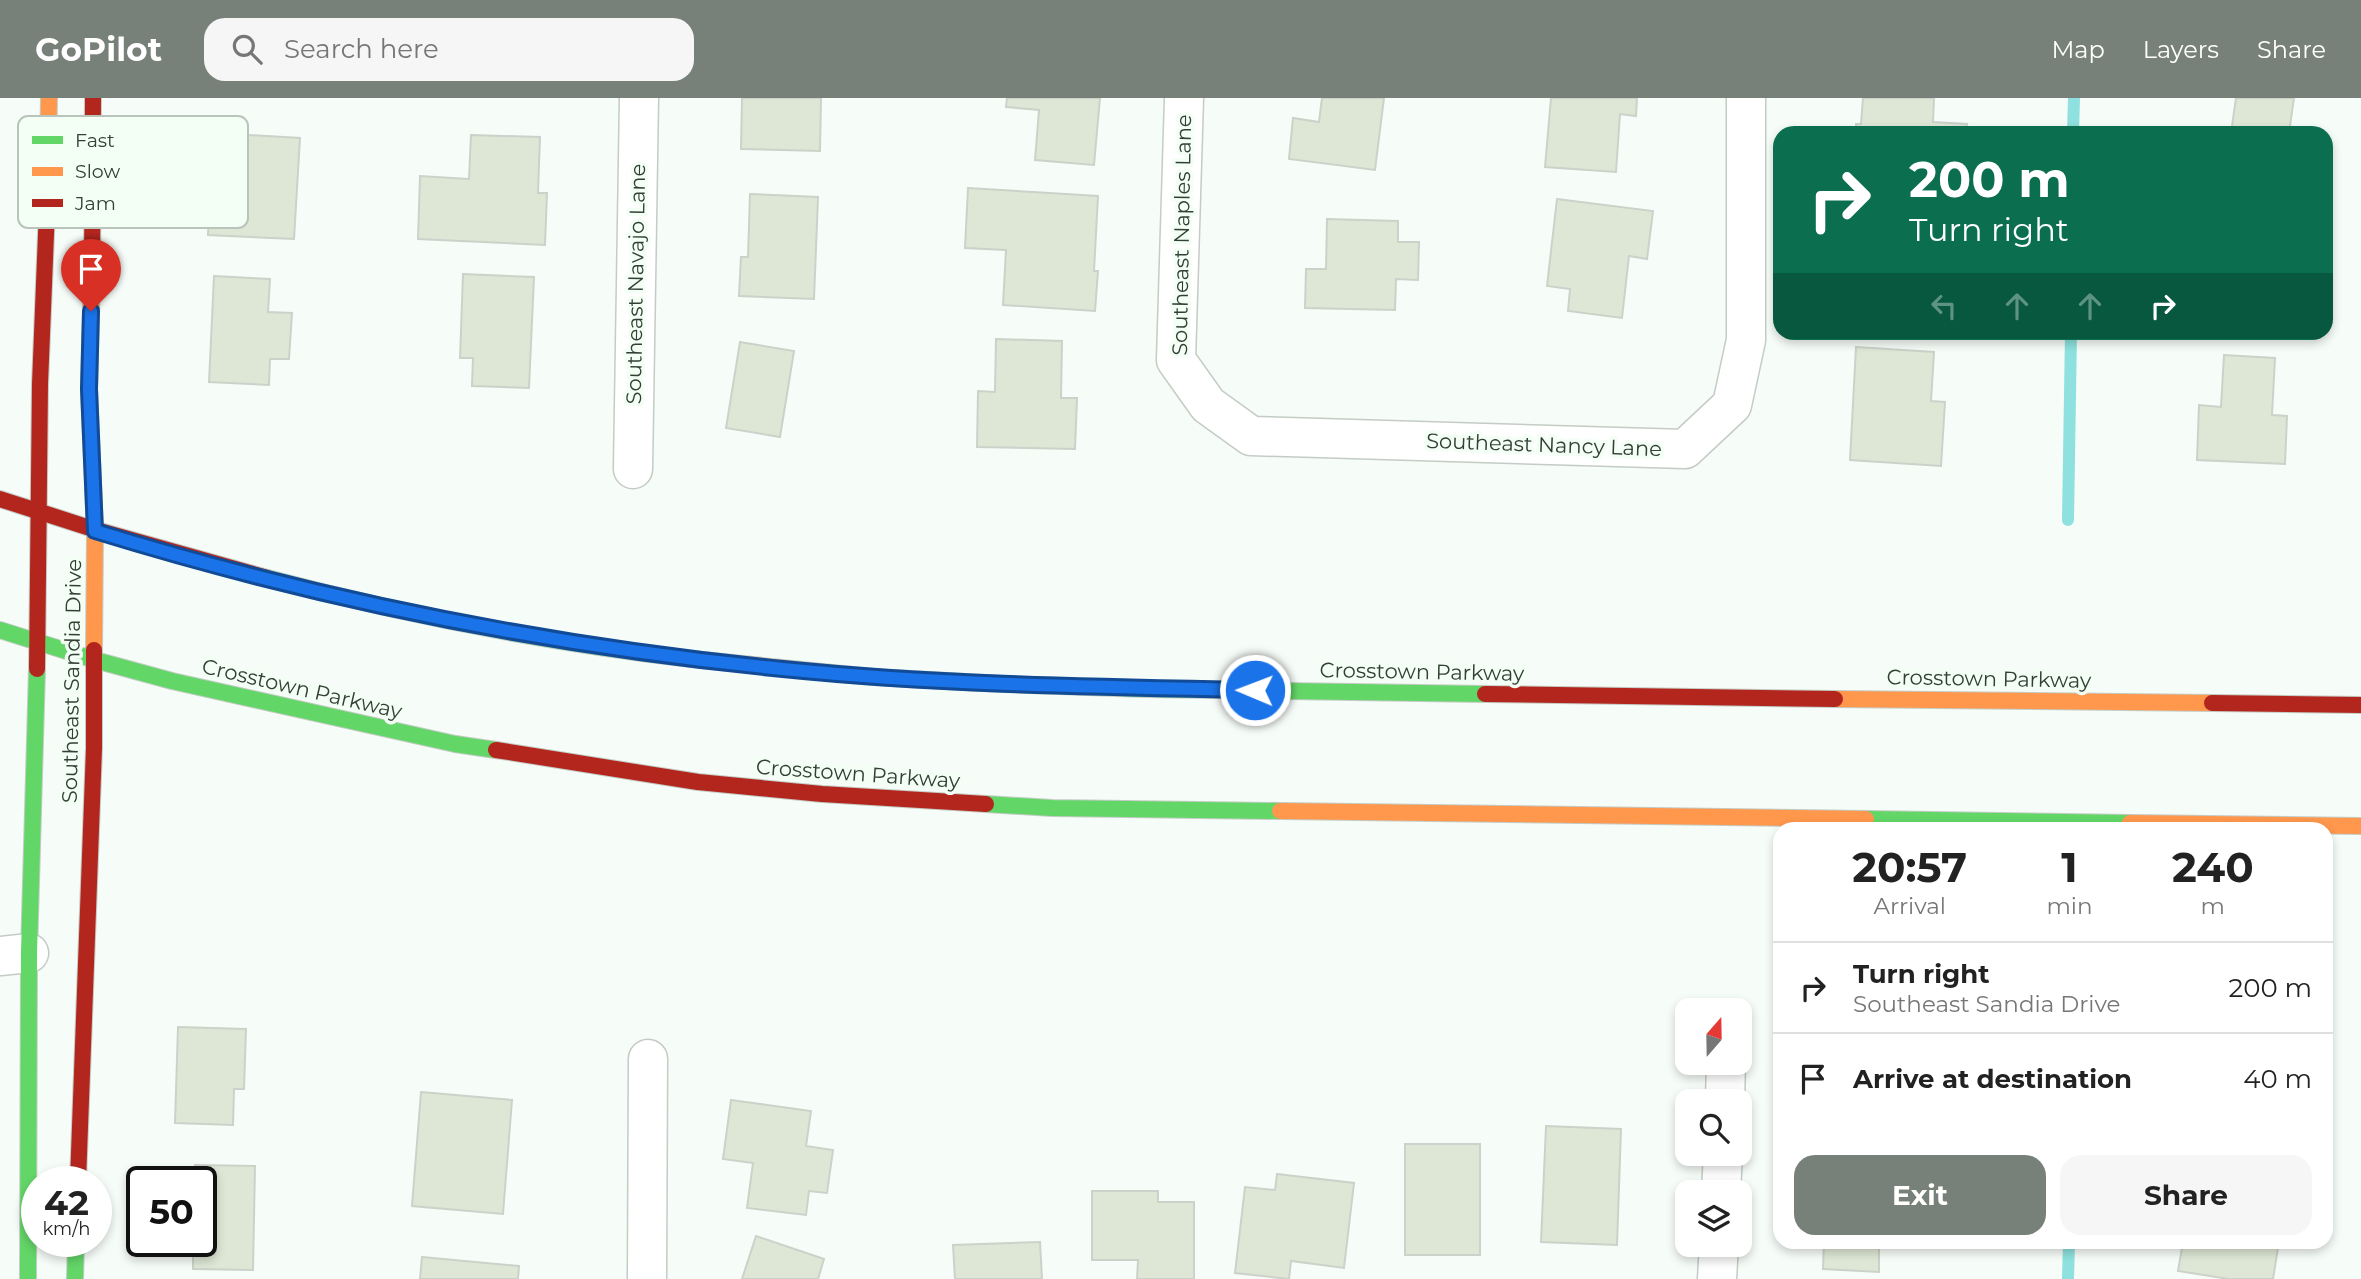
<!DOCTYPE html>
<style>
body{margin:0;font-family:Montserrat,sans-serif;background:#f6f6f6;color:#222;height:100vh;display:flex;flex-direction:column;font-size:26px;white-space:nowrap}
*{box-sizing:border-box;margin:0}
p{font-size:23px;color:#767676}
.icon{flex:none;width:38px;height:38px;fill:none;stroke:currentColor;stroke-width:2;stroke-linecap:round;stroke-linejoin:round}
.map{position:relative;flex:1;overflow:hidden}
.drawer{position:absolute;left:1773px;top:724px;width:560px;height:427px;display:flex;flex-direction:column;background:#fff;border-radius:21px;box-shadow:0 4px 10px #0003}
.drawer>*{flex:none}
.guide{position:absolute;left:1773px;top:28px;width:560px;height:214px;border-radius:21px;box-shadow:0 4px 10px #0003;background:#0b6e4f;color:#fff;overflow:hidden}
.needle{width:46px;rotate:20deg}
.controls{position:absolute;left:1675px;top:900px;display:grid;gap:14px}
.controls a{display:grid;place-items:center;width:77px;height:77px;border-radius:14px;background:#fff;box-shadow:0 4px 10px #0003;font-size:35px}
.speed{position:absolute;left:21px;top:1068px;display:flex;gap:14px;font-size:35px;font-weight:700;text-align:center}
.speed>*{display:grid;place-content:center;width:91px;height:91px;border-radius:50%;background:#fff;box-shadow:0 4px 10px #0003;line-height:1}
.speed small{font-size:18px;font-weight:400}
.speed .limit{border:4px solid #111;border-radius:10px;background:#fff;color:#111}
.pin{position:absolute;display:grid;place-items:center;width:60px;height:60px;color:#fff;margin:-72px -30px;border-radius:50% 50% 50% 0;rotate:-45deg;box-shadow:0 0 7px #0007}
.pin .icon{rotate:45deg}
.me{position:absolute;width:77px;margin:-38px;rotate:271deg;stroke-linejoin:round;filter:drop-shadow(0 0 5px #0008)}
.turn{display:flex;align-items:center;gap:24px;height:147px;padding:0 21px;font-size:32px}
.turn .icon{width:91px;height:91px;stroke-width:2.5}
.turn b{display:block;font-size:49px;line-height:60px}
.lanes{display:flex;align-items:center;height:66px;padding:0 21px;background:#0003;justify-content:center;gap:35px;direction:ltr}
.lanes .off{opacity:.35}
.eta{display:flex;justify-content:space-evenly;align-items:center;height:119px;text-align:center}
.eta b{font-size:42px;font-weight:700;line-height:49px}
.button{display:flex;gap:14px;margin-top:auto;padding:14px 21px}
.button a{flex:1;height:80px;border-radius:21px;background:#778179;color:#fff;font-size:28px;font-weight:700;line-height:80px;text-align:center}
.button a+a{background:#f6f6f6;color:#222}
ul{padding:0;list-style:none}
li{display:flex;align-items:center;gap:21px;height:91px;padding:0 21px;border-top:2px solid #e0e0e0}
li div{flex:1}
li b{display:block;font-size:26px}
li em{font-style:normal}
header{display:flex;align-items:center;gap:42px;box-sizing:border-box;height:98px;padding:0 35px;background:#778179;color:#fff}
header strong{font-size:33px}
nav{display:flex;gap:38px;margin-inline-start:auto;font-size:24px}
.search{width:490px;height:63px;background:#f6f6f6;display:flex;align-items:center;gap:18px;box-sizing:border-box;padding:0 24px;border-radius:21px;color:#767676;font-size:26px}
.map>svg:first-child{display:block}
</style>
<header>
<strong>GoPilot</strong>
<div class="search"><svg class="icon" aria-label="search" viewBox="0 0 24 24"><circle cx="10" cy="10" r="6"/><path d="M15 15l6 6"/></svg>Search here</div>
<nav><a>Map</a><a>Layers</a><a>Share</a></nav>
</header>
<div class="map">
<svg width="2361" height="1181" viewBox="0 0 2361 1181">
<rect width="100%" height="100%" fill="#f6fcf7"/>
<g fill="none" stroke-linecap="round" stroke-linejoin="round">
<g stroke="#8ee1de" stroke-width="12">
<path d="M2073 35 2074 0"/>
<path d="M2068 422 2071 234"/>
<path d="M2068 1181 2069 1144"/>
</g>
</g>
<g fill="#dee7d5" stroke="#ccd1c9" stroke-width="2">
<path d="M742 0H821L820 53 741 51Z"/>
<path d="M1007 0H1100L1094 67 1035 62 1039 12 1006 9Z"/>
<path d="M1322 0H1384L1375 72 1289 61 1293 20 1319 24Z"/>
<path d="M1551 0H1637L1636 18 1620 16 1616 74 1545 69Z"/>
<path d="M1863 0H1934L1933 24 1967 26 1966 35H1856V26H1861Z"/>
<path d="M2236 0H2294L2289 35H2231Z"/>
<path d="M213 35 300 40 294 141 208 137Z"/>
<path d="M471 37 540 39 538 95H547L545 147 418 141 420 78 469 81Z"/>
<path d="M968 90 1098 98 1094 173H1098L1095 213 1003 207 1006 152 965 150Z"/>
<path d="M750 96 818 99 814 201 739 198 741 159H748Z"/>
<path d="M1557 101 1653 113 1647 161 1629 158 1622 220 1568 213 1570 191 1547 188Z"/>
<path d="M1327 121 1398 123V144H1419L1418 182 1396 181 1395 212 1305 210 1306 171H1326Z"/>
<path d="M463 176 534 179 529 290 472 288 473 260H460Z"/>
<path d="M214 178 270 181 268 214 292 215 289 261H270L269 287 209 284Z"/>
<path d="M996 241 1062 243 1061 300H1077L1075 351 977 349 978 293 995 294Z"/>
<path d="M740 244 794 253 780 339 726 330Z"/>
<path d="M1856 249 1934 254 1931 303 1945 304 1941 368 1850 362Z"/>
<path d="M2224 257 2275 260 2272 317 2287 318 2285 366 2197 362 2199 307 2221 309Z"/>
<path d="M178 929 246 931 244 991H234L233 1027 175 1025Z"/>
<path d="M421 994 512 1002 503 1116 412 1108Z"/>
<path d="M731 1002 811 1013 806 1048 833 1052 827 1095 809 1093 806 1117 747 1110 753 1065 723 1061Z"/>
<path d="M1546 1028 1621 1031 1617 1147 1541 1144Z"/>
<rect x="1405" y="1046" width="75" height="111"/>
<path d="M195 1067 255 1068 253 1172 193 1171V1143H201V1083H195Z"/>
<path d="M1277 1076 1354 1085 1344 1170 1291 1163 1289 1181 1235 1175 1245 1089 1275 1092Z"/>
<path d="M1092 1093H1158V1104H1194V1181H1137L1138 1162H1092Z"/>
<path d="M756 1138 824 1161 818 1181H742Z"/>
<path d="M1040 1144 1042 1181H955L953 1147Z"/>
<path d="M1824 1144H1899V1150L1879 1149V1174L1823 1171Z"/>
<path d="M2183 1144H2279L2273 1181H2229L2178 1173Z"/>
<path d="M422 1159 519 1168 518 1181H420Z"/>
</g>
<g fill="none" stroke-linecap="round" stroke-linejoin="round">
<g stroke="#c4ccc5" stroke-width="41">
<g id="street">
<path d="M1184 0 1176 262 1208 307 1251 338 1685 351 1732 307 1746 242V0"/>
<path d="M633 371 639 0"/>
<path d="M0 858 29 855"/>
<path d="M1725 1003 1726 964"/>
<path d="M1721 1094 1723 1055"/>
<path d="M647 1181 648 961"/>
<path d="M1717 1181 1719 1146"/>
</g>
</g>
<g stroke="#c4ccc5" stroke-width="18">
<g id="fast">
<path d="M267 480C406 517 549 545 692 561"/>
<path d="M0 532 95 562 172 583 455 646 496 652"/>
<path d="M1003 586 1146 591 1485 596"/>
<path d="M986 706 1052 710 1280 713"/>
<path d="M1866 721 2130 725"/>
<path d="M28 1181 29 855 37 571"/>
<path d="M75 1181 76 1143"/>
</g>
</g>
<g stroke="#c4ccc5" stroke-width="18">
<g id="slow">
<path d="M47 111 49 0"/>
<path d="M92 175 89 291 95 433 94 552"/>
<path d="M692 561 873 579 1003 586"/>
<path d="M1835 601 2212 605"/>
<path d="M1280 713 1866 721"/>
<path d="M2130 725 2361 728"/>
</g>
</g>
<g stroke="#c4ccc5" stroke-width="18">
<g id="jam">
<path d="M92 175 93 0"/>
<path d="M0 401 96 432 267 480"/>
<path d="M37 571 40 286 47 111"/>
<path d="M1485 596 1835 601"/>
<path d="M2212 605 2361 607"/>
<path d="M496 652 698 684 822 696 986 706"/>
<path d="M78 1083 94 650V552"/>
</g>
</g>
<use href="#street" stroke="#fefffe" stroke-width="38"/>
<use href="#fast" stroke="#63d668" stroke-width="16"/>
<use href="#slow" stroke="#ff974d" stroke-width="16"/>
<use href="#jam" stroke="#b3261e" stroke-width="16"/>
</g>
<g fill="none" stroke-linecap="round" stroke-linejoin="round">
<g stroke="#114b97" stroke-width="18">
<path id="route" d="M91 213 89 291 95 433C319 502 550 548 783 571 940 587 1097 589 1255 592"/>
</g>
<use href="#route" stroke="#1a73e8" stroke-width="12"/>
</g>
<g text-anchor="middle" stroke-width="7" stroke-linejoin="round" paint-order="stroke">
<g font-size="21" fill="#333f35" stroke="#f3fff5">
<text transform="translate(1182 137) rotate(-89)" y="7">Southeast Naples Lane</text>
<text transform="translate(636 186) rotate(-89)" y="7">Southeast Navajo Lane</text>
<text transform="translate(1544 347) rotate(2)" y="7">Southeast Nancy Lane</text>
<text transform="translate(1422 574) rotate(1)" y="7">Crosstown Parkway</text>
<text transform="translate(1989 581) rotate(1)" y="7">Crosstown Parkway</text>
<text transform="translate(72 583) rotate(-89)" y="7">Southeast Sandia Drive</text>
<text transform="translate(302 591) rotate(13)" y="7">Crosstown Parkway</text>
<text transform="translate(858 676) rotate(4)" y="7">Crosstown Parkway</text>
</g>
</g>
<rect x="18" y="18" width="230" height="112" rx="10" fill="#f3fff5" stroke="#b9c5bb" stroke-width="2"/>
<rect x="32" y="38" width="31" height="8" fill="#63d668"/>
<rect x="32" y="69" width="31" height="9" fill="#ff974d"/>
<rect x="32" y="101" width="31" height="8" fill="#b3261e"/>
<g font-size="19" fill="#333f35">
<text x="75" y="49">Fast</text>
<text x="75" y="80">Slow</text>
<text x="75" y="112">Jam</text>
</g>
</svg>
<div class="controls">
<a><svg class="needle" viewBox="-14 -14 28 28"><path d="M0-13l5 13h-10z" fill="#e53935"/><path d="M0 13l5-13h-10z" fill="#767676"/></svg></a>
<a><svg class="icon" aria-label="search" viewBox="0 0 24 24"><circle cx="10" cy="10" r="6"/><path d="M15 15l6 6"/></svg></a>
<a><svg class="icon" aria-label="layers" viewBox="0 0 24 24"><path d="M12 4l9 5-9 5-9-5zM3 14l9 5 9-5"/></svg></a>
</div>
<div class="speed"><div>42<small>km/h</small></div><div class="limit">50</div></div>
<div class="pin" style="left:91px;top:213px;background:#d93025"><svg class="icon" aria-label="arrive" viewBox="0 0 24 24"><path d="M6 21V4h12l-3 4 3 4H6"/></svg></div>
<svg class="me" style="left:1255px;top:592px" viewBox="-20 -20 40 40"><circle r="17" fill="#1a73e8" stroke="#fff" stroke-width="3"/><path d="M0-11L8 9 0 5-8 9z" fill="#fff"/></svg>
<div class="guide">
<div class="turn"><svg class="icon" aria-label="right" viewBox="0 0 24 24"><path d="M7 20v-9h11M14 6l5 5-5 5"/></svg><div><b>200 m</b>Turn right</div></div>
<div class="lanes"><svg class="icon off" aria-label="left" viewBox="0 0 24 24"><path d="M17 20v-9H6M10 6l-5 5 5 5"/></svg><svg class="icon off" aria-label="ahead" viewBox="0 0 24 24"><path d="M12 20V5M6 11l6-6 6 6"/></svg><svg class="icon off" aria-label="ahead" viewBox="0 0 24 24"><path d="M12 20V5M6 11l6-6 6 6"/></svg><svg class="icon" aria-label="right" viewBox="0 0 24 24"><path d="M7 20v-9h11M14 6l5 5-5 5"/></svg></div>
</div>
<section class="drawer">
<div class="eta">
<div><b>20:57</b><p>Arrival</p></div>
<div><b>1</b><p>min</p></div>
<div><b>240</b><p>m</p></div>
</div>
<ul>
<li><svg class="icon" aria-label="right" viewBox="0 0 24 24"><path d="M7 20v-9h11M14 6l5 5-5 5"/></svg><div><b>Turn right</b><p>Southeast Sandia Drive</p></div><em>200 m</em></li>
<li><svg class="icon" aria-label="arrive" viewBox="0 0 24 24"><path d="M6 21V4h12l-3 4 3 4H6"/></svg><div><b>Arrive at destination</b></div><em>40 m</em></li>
</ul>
<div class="button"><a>Exit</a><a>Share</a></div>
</section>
</div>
